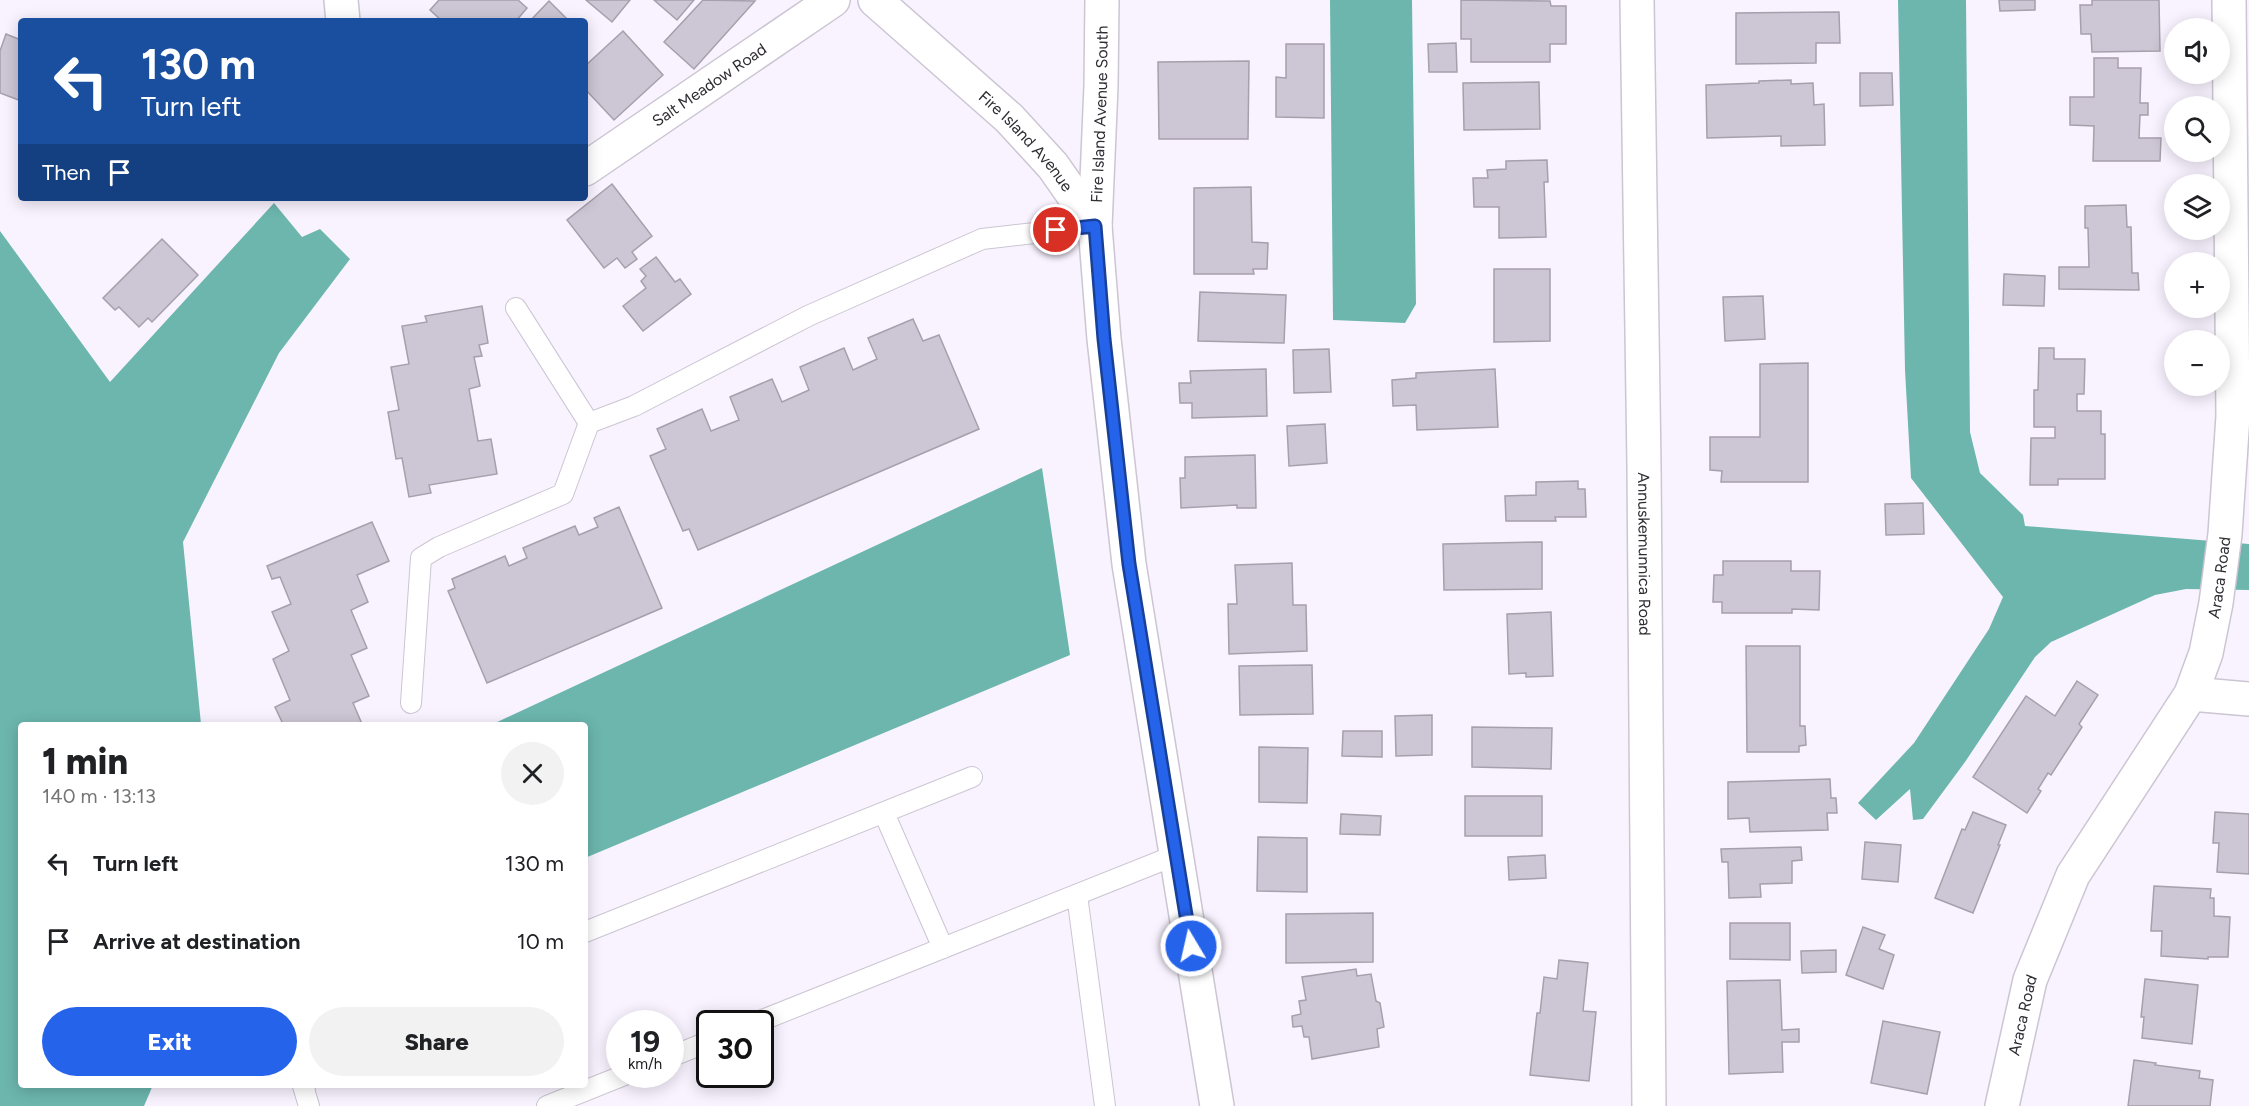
<!DOCTYPE html>
<meta charset="utf-8">
<style>
body{margin:0;font-family:Figtree,sans-serif;background:#f2f2f2;color:#202124;height:100vh;display:flex;flex-direction:column;font-size:22px;white-space:nowrap}
*{box-sizing:border-box;margin:0}
p{font-size:20px;color:#757577}
.icon{flex:none;width:33px;height:33px;fill:none;stroke:currentColor;stroke-width:2;stroke-linecap:round;stroke-linejoin:round}
.map{position:relative;flex:1;overflow:hidden}
.details{position:absolute;left:18px;top:722px;width:570px;height:366px;display:flex;flex-direction:column;background:#fff;border-radius:6px;box-shadow:0 3px 15px #0003}
.details>*{flex:none}
.guide{position:absolute;left:18px;top:18px;width:570px;height:183px;border-radius:6px;box-shadow:0 3px 15px #0003;background:#1a4fa0;color:#fff;overflow:hidden}
.buttons{position:absolute;left:2164px;top:18px;display:grid;gap:12px}
.buttons a{display:grid;place-items:center;width:66px;height:66px;border-radius:50%;background:#fff;box-shadow:0 3px 15px #0003;font-size:30px}
.speed{position:absolute;left:606px;top:1010px;display:flex;gap:12px;font-size:30px;font-weight:700;text-align:center}
.speed>*{display:grid;place-content:center;width:78px;height:78px;border-radius:50%;background:#fff;box-shadow:0 3px 15px #0003;line-height:1}
.speed small{font-size:15px;font-weight:400}
.speed .limit{border:3px solid #111;border-radius:9px;background:#fff;color:#111}
.pin{position:absolute;display:grid;place-items:center;width:51px;height:51px;color:#fff;margin:-26px;border:3px solid #fff;border-radius:50%;box-shadow:0 2px 6px #0007}
.me{position:absolute;width:66px;margin:-33px;rotate:351deg;stroke-linejoin:round;filter:drop-shadow(0 0 4px #0008)}
.turn{display:flex;align-items:center;gap:21px;height:126px;padding:0 24px;font-size:27px}
.turn .icon{width:78px;height:78px;stroke-width:2.5}
.turn b{display:block;font-size:42px;line-height:51px}
.then{display:flex;align-items:center;height:57px;padding:0 24px;background:#0003;gap:12px;font-size:22px}
.round{display:grid;place-items:center;flex:none;width:63px;height:63px;border-radius:32px;background:#f2f2f2}
.overview{display:flex;align-items:center;justify-content:space-between;height:102px;padding:0 24px}
h1{font-size:36px;font-weight:800;line-height:45px}
.button{display:flex;gap:12px;margin-top:auto;padding:12px 24px}
.button a{flex:1;height:69px;border-radius:36px;background:#2563eb;color:#fff;font-size:24px;font-weight:800;line-height:69px;text-align:center}
.button a+a{background:#f2f2f2;color:#202124}
ul{padding:0;list-style:none}
li{display:flex;align-items:center;gap:18px;height:78px;padding:0 24px}
li div{flex:1}
li b{display:block;font-size:22px}
li em{font-style:normal}
.map>svg:first-child{display:block}
</style>
<div class="map">
<svg width="2249" height="1106" viewBox="0 0 2249 1106">
<rect width="100%" height="100%" fill="#f9f3ff"/>
<g fill="#6cb6ae">
<path d="M1330 0H1412L1416 304 1405 323 1333 320Z"/>
<path d="M1898 0H1966L1970 432 1980 473 2023 515 2025 526 2249 544V590L2186 589 2155 595 2051 642 2035 657 1965 762 1923 819 1913 820 1910 789 1876 820 1858 803 1914 743 1989 629 2003 597 1911 478 1905 370Z"/>
<path d="M274 203 302 237 320 229 350 259 279 353 183 542 201 724H21V1084L153 1085 144 1106H0V231L110 382Z"/>
<path d="M1042 468 1070 655 585 858V724H493Z"/>
</g>
<g fill="#cdc6d4" stroke="#a69fac" stroke-width="1.5">
<path d="M439 0H518L527 8 516 21H442L430 10Z"/>
<path d="M586 0H630L612 22Z"/>
<path d="M654 0H694L677 20Z"/>
<path d="M703 0 755 1 694 69 664 42Z"/>
<path d="M1461 0 1550 1 1551 6H1566V44H1550V62H1471V39H1461Z"/>
<path d="M1999 0H2035V10L2000 11Z"/>
<path d="M2092 0H2159L2160 51 2092 52 2091 34H2081L2080 5H2092Z"/>
<path d="M549 1 568 20 530 21Z"/>
<path d="M1839 12 1840 43H1816V63L1736 64V13Z"/>
<path d="M623 31 663 75 614 120 585 89V66Z"/>
<path d="M6 34 21 40V101L0 93V51Z"/>
<path d="M1456 43 1457 72H1429L1428 44Z"/>
<path d="M1286 44H1324V118L1276 117V77L1286 78Z"/>
<path d="M2094 58H2118V68H2141L2140 103H2148V115H2140L2139 138H2161L2160 161H2093L2094 126 2070 125V97H2094Z"/>
<path d="M1249 61 1248 139H1159L1158 62Z"/>
<path d="M1860 73H1892L1893 105 1860 106Z"/>
<path d="M1791 80V84L1813 83 1814 105 1824 104 1825 145 1781 146V136L1707 138 1706 85 1759 83V81Z"/>
<path d="M1539 82 1540 129 1464 130 1463 83Z"/>
<path d="M1547 160 1548 182H1544L1546 237 1499 238V207H1474L1473 178H1488L1487 170 1506 169V161Z"/>
<path d="M612 184 652 236 632 252 637 259 625 268 617 258 604 268 567 220Z"/>
<path d="M1251 187 1252 242 1268 243 1267 269H1253L1254 274H1194V188Z"/>
<path d="M2126 205 2127 227H2131L2132 273H2138L2139 290 2059 289V267H2089L2088 228H2085V206Z"/>
<path d="M162 239 198 275 152 322 148 318 139 327 119 307 115 310 103 298Z"/>
<path d="M656 257 675 282 680 279 691 294 643 331 623 306 646 288 641 281 646 276 640 269Z"/>
<path d="M1494 269H1550V341L1494 342Z"/>
<path d="M2004 274 2045 276 2044 306 2003 305Z"/>
<path d="M1200 292 1286 295 1284 343 1198 341Z"/>
<path d="M1763 296 1765 339 1725 341 1723 297Z"/>
<path d="M482 306 488 343 479 345 482 356 474 357 480 386 469 389 478 441 491 439 497 474 429 485 431 493 409 497 402 458 396 459 388 412 399 410 391 367 409 364 402 326 427 322 425 316Z"/>
<path d="M913 319 923 341 939 335 979 429 698 550 689 529 683 531 650 456 666 449 657 429 702 409 711 431 739 420 730 397 772 379 782 402 809 390 800 367 844 348 853 370 877 359 868 338Z"/>
<path d="M2039 348H2054V359H2085L2084 394H2077V411H2101V434H2105V479H2058V485H2030L2031 438H2055V427H2034V390H2038Z"/>
<path d="M1329 349 1331 392 1294 393 1293 350Z"/>
<path d="M1808 363V482H1721L1722 471 1710 470V437H1760V364Z"/>
<path d="M1266 369 1267 416 1192 418V403H1180L1179 383H1191L1190 371Z"/>
<path d="M1495 369 1498 427 1417 430 1416 405 1393 406 1392 380 1416 378V373Z"/>
<path d="M1325 424 1327 463 1289 466 1287 426Z"/>
<path d="M1255 455 1256 508H1237V505L1181 508 1180 478H1185V457Z"/>
<path d="M1578 481V489H1585L1586 517H1555L1556 521H1506L1505 496 1536 495V482Z"/>
<path d="M1923 503 1924 534 1886 535 1885 504Z"/>
<path d="M619 507 662 608 487 683 448 591 455 588 452 579 505 556 509 566 527 558 523 548 575 526 579 535 598 527 594 518Z"/>
<path d="M372 522 389 561 357 575 368 602 351 610 367 648 351 655 369 696 353 703 362 724H283L275 707 290 700 273 659 289 651 272 612 291 604 280 577 272 579 267 566Z"/>
<path d="M1542 542V589L1444 590 1443 544Z"/>
<path d="M1723 561H1791V571H1820L1819 610 1792 609V613H1722V602H1713L1714 575H1723Z"/>
<path d="M1292 563 1293 605H1306L1307 651 1229 654 1228 604H1237L1235 565Z"/>
<path d="M1551 612 1553 676 1526 677V673L1509 674 1507 614Z"/>
<path d="M1746 646H1800V726H1805L1806 745 1799 746V752H1747Z"/>
<path d="M1312 665 1313 714 1240 715 1239 666Z"/>
<path d="M2077 681 2098 695 2079 724 2082 727 2051 775 2048 773 2038 789 2041 791 2027 813 1973 777 2026 696 2055 716Z"/>
<path d="M1432 715V755L1396 756 1395 716Z"/>
<path d="M1472 727 1552 728 1551 769 1472 767Z"/>
<path d="M1343 731H1382V757L1342 756Z"/>
<path d="M1259 747 1308 748 1307 803 1259 802Z"/>
<path d="M1830 779 1831 798H1836L1837 813H1827L1828 830 1750 832 1749 818 1728 819V782Z"/>
<rect x="1465" y="796" width="77" height="40"/>
<path d="M1973 812 2006 825 1998 845H2000L1973 913 1935 898 1962 829 1965 830Z"/>
<path d="M2215 812 2249 814V874L2217 872 2219 843H2213Z"/>
<path d="M1341 814 1381 816 1380 835 1340 834Z"/>
<path d="M1258 837 1307 838V892L1257 891Z"/>
<path d="M1865 842 1901 845 1898 882 1862 879Z"/>
<path d="M1801 847 1802 860 1792 861V883L1760 884 1761 897 1729 898 1728 862H1722L1721 849Z"/>
<path d="M1545 855 1546 878 1509 880 1508 857Z"/>
<path d="M2154 886 2211 889 2210 898H2214V916L2230 917 2228 957H2208V959L2161 956 2162 931H2151Z"/>
<path d="M1373 913V962L1286 963V914Z"/>
<path d="M1730 923H1790V960L1730 959Z"/>
<path d="M1863 927 1885 935 1879 949 1894 955 1883 989 1846 975Z"/>
<path d="M1836 950V972L1802 973 1801 951Z"/>
<path d="M1559 960 1588 963 1583 1011 1596 1012 1589 1081 1530 1075 1537 1013H1540L1544 977 1557 979Z"/>
<path d="M1356 969 1357 976 1371 974 1376 1001 1380 1003 1384 1027 1377 1029 1379 1047 1312 1059 1309 1037H1304L1302 1026 1293 1027 1292 1016 1301 1014 1299 1001 1306 1000 1302 977Z"/>
<path d="M2145 979 2198 985 2192 1044 2142 1038 2144 1017H2141Z"/>
<path d="M1780 980 1782 1030 1799 1029V1042H1782L1783 1072 1729 1074 1727 981Z"/>
<path d="M1883 1021 1940 1032 1927 1094 1871 1083Z"/>
<path d="M2134 1060 2156 1063 2155 1065 2200 1071 2199 1078 2213 1080 2210 1106H2128Z"/>
</g>
<g fill="none" stroke-linecap="round" stroke-linejoin="round">
<g stroke="#ccc5d3" stroke-width="22">
<g id="service">
<path d="M516 308 589 423 634 406 808 316 982 239 1095 226"/>
<path d="M411 703 421 558 439 547 563 494 589 423"/>
<path d="M884 813 943 948"/>
<path d="M1077 895 1105 1106"/>
<path d="M585 932 972 777"/>
<path d="M755 1023 1176 855"/>
<path d="M670 1057 710 1041"/>
<path d="M306 1084 303 1086 309 1106"/>
<path d="M547 1106 627 1074"/>
</g>
</g>
<g stroke="#ccc5d3" stroke-width="36">
<g id="minor">
<path d="M341 0 343 21"/>
<path id="s1" d="M875 0 1009 118 1053 166 1095 226 1104 339 1129 564 1217 1106"/>
<path id="s2" d="M1637 0 1644 466 1649 1106"/>
<path id="s3" d="M585 169 833 0"/>
<path id="s4" d="M1095 226 1101 86 1102 0"/>
<path d="M2191 694 2249 699"/>
<path id="s5" d="M2002 1106 2030 980 2073 875 2191 694 2206 653 2216 603 2225 534 2233 416 2229 0"/>
</g>
</g>
<use href="#service" stroke="#fff" stroke-width="20"/>
<use href="#minor" stroke="#fff" stroke-width="33"/>
</g>
<g fill="none" stroke-linecap="round" stroke-linejoin="round">
<g stroke="#184099" stroke-width="15">
<path id="route" d="M1056 230 1095 226 1104 339 1129 564 1191 946"/>
</g>
<use href="#route" stroke="#2563eb" stroke-width="10"/>
</g>
<g text-anchor="middle" stroke-width="6" stroke-linejoin="round" paint-order="stroke">
<g font-size="16" fill="#2f2c32" stroke="#fff">
<text dy="6" stroke="none"><textPath href="#s3" startOffset="150">Salt Meadow Road</textPath></text>
<text dy="6" stroke="none"><textPath href="#s4" startOffset="112">Fire Island Avenue South</textPath></text>
<text dy="6" stroke="none"><textPath href="#s1" startOffset="207">Fire Island Avenue</textPath></text>
<text dy="6" stroke="none"><textPath href="#s2" startOffset="554">Annuskemunnica Road</textPath></text>
<text dy="6" stroke="none"><textPath href="#s5" startOffset="579">Araca Road</textPath></text>
<text dy="6" stroke="none"><textPath href="#s5" startOffset="93">Araca Road</textPath></text>
</g>
</g>
</svg>
<div class="buttons">
<a><svg class="icon" aria-label="sound" viewBox="0 0 24 24"><path d="M4 9h4l5-4v14l-5-4H4zM17 9q2 3 0 6"/></svg></a>
<a><svg class="icon" aria-label="search" viewBox="0 0 24 24"><circle cx="10" cy="10" r="6"/><path d="M15 15l6 6"/></svg></a>
<a><svg class="icon" aria-label="layers" viewBox="0 0 24 24"><path d="M12 4l9 5-9 5-9-5zM3 14l9 5 9-5"/></svg></a>
<a>+</a>
<a>−</a>
</div>
<div class="speed"><div>19<small>km/h</small></div><div class="limit">30</div></div>
<div class="pin" style="left:1056px;top:230px;background:#d93025"><svg class="icon" aria-label="arrive" viewBox="0 0 24 24"><path d="M6 21V4h12l-3 4 3 4H6"/></svg></div>
<svg class="me" style="left:1191px;top:946px" viewBox="-20 -20 40 40"><circle r="17" fill="#2563eb" stroke="#fff" stroke-width="3"/><path d="M0-11L8 9 0 5-8 9z" fill="#fff"/></svg>
<div class="guide">
<div class="turn"><svg class="icon" aria-label="left" viewBox="0 0 24 24"><path d="M17 20v-9H6M10 6l-5 5 5 5"/></svg><div><b>130 m</b>Turn left</div></div>
<div class="then">Then<svg class="icon" aria-label="arrive" viewBox="0 0 24 24"><path d="M6 21V4h12l-3 4 3 4H6"/></svg></div>
</div>
<section class="details">
<div class="overview"><div><h1>1 min</h1><p>140 m · 13:13</p></div><a class="round"><svg class="icon" aria-label="close" viewBox="0 0 24 24"><path d="M6 6l12 12M18 6L6 18"/></svg></a></div>
<ul>
<li><svg class="icon" aria-label="left" viewBox="0 0 24 24"><path d="M17 20v-9H6M10 6l-5 5 5 5"/></svg><div><b>Turn left</b></div><em>130 m</em></li>
<li><svg class="icon" aria-label="arrive" viewBox="0 0 24 24"><path d="M6 21V4h12l-3 4 3 4H6"/></svg><div><b>Arrive at destination</b></div><em>10 m</em></li>
</ul>
<div class="button"><a>Exit</a><a>Share</a></div>
</section>
</div>
